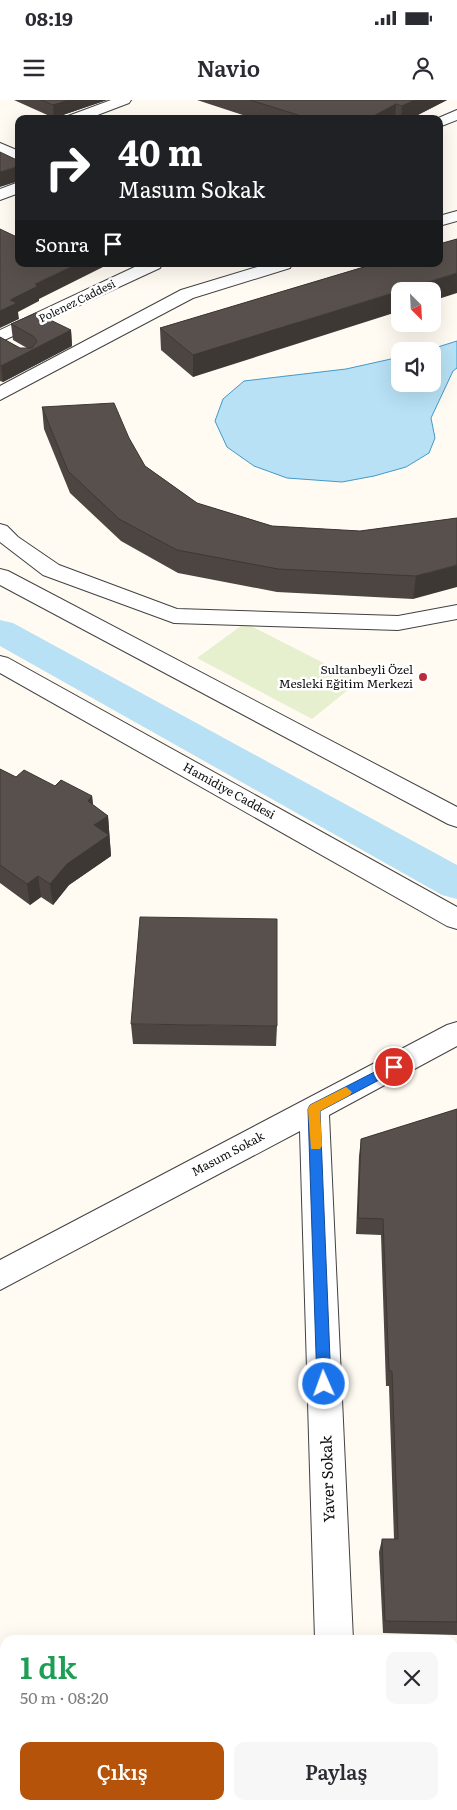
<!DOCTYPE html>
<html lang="tr">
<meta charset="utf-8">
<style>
body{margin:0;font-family:Literata,serif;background:#f7f7f7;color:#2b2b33;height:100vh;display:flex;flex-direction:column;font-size:19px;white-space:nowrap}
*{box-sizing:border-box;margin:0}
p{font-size:16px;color:#7c7c81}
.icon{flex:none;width:28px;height:28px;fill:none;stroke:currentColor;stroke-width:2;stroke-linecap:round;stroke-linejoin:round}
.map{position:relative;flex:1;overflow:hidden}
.side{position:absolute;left:0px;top:1535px;width:458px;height:175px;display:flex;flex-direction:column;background:#fff;border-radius:15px 15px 0 0;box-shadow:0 5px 20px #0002}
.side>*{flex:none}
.top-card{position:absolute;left:15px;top:15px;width:428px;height:152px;border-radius:10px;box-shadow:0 5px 20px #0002;background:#202124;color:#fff;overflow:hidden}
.needle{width:32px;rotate:156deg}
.buttons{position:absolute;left:391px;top:182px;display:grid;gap:10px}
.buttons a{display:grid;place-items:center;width:50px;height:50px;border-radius:10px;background:#fff;box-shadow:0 5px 20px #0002;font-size:25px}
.pin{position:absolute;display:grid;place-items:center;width:42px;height:42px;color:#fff;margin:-21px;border:2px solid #fff;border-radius:50%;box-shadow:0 1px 5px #0007}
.me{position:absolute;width:55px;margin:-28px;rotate:358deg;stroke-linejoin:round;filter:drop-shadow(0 0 4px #0008)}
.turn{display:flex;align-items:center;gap:18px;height:105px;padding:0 20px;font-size:22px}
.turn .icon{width:65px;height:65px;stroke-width:2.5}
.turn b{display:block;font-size:35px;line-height:42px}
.then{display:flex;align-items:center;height:48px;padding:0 20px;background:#0003;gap:10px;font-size:19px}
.round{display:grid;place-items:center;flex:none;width:52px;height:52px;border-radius:10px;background:#f7f7f7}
.head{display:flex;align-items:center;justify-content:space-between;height:85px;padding:0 20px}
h1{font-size:30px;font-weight:600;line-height:38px;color:#1e9e55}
.primary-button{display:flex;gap:10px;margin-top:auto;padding:10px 20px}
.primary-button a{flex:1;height:58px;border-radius:10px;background:#b45309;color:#fff;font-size:20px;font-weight:600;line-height:58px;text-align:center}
.primary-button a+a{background:#f7f7f7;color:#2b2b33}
.status{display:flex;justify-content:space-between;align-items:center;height:35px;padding:0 25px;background:#fff;direction:ltr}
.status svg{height:14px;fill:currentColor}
header{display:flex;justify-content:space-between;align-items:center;height:65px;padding:0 20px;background:#fff;font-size:22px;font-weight:600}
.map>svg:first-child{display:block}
</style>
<div class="status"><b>08:19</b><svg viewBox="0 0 49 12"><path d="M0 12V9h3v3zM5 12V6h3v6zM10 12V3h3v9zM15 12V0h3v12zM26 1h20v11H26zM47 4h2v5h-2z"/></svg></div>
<header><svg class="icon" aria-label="menu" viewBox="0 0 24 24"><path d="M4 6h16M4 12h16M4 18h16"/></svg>Navio<svg class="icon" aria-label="person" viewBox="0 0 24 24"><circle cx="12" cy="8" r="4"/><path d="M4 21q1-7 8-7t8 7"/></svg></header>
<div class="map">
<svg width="457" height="1710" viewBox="0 0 457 1710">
<rect width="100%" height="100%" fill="#fffbf2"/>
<path fill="#e6f0ce" d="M245 523 359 581 312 619 197 558Z"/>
<path fill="#b8e1f5" stroke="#419aca" d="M457 241V268L453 271 431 318 435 338 429 353 406 367 374 376 342 382 287 378 254 366 227 347 215 321 223 299 244 281 346 269 400 257V284H432V251H425Z"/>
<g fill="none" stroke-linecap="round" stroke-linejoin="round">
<path fill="#b8e1f5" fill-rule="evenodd" d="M0 520 13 523 457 765V799L442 795 0 546Z"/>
<g stroke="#424242" stroke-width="2">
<g id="minor">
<path d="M111 0H131L129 3 87 19H66L68 16Z"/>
<path d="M457 10V20L439 27V19H436Z"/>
<path d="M0 43 19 51V62L0 54Z"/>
<path d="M19 82V93L0 100V89Z"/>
<path d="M457 111V121L439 126V116Z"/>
<path d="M141 164H162L160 168 0 242V230Z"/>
<path d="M267 164H292L290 168 193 198 0 300V286L181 190Z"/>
<path d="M0 424 7 426 18 437 59 465 177 509 398 516 457 505V519L398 530 174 523 43 475 0 442Z"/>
<path d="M0 469 8 471 457 707V727L448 724 0 485Z"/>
<path d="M0 556 8 558 457 807V829L447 826 0 573Z"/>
<path d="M457 922V946L329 1015 353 1540H315L300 1031 0 1190V1160L447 925Z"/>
<path d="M0 1609 5 1611V1675L0 1676Z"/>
<rect x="452" y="1627" width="5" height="40"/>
<path d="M32 1705H73L75 1710H34Z"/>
</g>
</g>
<use href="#minor" fill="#fff" fill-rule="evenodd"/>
</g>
<g fill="#4c4541">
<path d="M14 0H107L54 18Z"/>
<path d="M197 0H447L410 19H255Z"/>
<path d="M457 139 193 277 161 250 160 228Z"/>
<path d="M11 224 71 230 72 246 3 282 0 281V237L20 248H27L13 240Z"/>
<path d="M42 307 129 338 145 366 197 403 272 426 360 431 457 418 413 499 277 492 178 473 121 441 70 393 44 329Z"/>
<path d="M0 669 16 677 92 696 93 705 108 716 111 756 69 785 53 805 41 797 30 805 0 783Z"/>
<path d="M131 924 277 926 276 946 133 944Z"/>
<path d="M457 1009V1535L383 1533 379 1452 382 1439H394L389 1286H386L381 1135 356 1134 359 1056 361 1039Z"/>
</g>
<g fill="#3e3835">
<path d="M69 0H107L54 18 53 5Z"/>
<path d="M415 0H447L410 19H401L402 6Z"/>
<path d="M396 4 395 19H368Z"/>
<path d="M19 66V81L0 87V72Z"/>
<path d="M77 164H109L39 199V201L18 212 19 219 0 228V211L10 200 35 184Z"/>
<path d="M457 173V193L432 201V191H400V211L193 277V255Z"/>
<path d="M71 230 72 246 3 282 1 266Z"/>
<path d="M457 465V487L413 499 416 476Z"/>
<path d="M92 696 94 717 88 701Z"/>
<path d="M108 716 111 756 69 785 53 805 50 784 94 725Z"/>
<path d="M38 776 41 797 30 805 27 784Z"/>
</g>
<g fill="#58504c" stroke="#3e3835">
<path d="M41 0H69L53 5Z"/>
<path d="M250 0H415L402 6 396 4 368 19H296L301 16Z"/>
<path d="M0 52 19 61V66L0 72Z"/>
<path d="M0 129 19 138V164H77L35 184 38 186 10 200 17 203 0 211Z"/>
<path d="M457 139V173L193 255 160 228 374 164H439V144Z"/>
<path d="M36 213 71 230 1 266 0 265V237L20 248H32L37 241 33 236 11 224Z"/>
<path d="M114 303 129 338 145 366 197 403 272 426 360 431 457 418V465L416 476 278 469 177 450 119 419 68 371 42 307Z"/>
<path d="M0 669 16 677 24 670 55 686 61 680 92 696 88 701 108 716 94 725 109 735 67 764 50 784 38 776 27 784 0 765Z"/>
<path d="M140 817 277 819V926L131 924Z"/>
<path d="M457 1009V1522L385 1521 382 1439H398L392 1271H389L383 1119 358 1118 361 1039Z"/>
</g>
<path fill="#1a73e8" stroke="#114b97" d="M394 962 398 963 400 967 398 970 320 1011 331 1284 329 1289 324 1291 319 1289 317 1284 308 1009 310 1005Z"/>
<path fill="#f59e0b" d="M346 987 352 992 350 995 320 1011 322 1046 320 1049H311L308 1009 310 1005Z"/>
<circle fill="#bc2b39" stroke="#fff" stroke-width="2" cx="423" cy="577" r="5"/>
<g text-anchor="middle" stroke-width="5" stroke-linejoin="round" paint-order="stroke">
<g font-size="11" fill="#0f0f0f" stroke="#fff">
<text transform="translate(77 201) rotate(-26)" y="4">Polenez Caddesi</text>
</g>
<g font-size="12" fill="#0f0f0f" stroke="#fff" text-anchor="end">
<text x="413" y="574">Sultanbeyli Özel<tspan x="413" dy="14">Mesleki Eğitim Merkezi</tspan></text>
</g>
<g font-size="12" fill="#0f0f0f" stroke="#fff">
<text transform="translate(229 691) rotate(29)" y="4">Hamidiye Caddesi</text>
<text transform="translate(228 1054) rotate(-28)" y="4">Masum Sokak</text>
</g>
<g font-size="15" fill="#0f0f0f" stroke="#fff">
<text transform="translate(328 1379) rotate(-92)" y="5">Yaver Sokak</text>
</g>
</g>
</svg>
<div class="buttons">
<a><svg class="needle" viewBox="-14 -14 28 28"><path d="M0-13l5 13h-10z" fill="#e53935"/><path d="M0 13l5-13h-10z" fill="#7c7c81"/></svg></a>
<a><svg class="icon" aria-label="sound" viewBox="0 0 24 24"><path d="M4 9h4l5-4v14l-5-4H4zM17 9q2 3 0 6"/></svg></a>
</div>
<div class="pin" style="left:394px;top:967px;background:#d93025"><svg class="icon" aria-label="arrive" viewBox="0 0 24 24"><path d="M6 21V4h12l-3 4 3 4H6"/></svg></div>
<svg class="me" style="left:324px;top:1284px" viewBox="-20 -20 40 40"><circle r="17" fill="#1a73e8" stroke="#fff" stroke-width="3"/><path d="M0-11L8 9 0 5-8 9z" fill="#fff"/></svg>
<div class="top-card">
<div class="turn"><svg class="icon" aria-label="right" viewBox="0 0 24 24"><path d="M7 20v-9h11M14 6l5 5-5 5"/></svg><div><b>40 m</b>Masum Sokak</div></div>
<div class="then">Sonra<svg class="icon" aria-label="arrive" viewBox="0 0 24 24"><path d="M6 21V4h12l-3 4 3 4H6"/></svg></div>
</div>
<section class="side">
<div class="head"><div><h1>1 dk</h1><p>50 m · 08:20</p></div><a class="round"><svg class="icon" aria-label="close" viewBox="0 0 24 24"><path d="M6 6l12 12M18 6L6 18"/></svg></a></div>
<div class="primary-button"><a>Çıkış</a><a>Paylaş</a></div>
</section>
</div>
